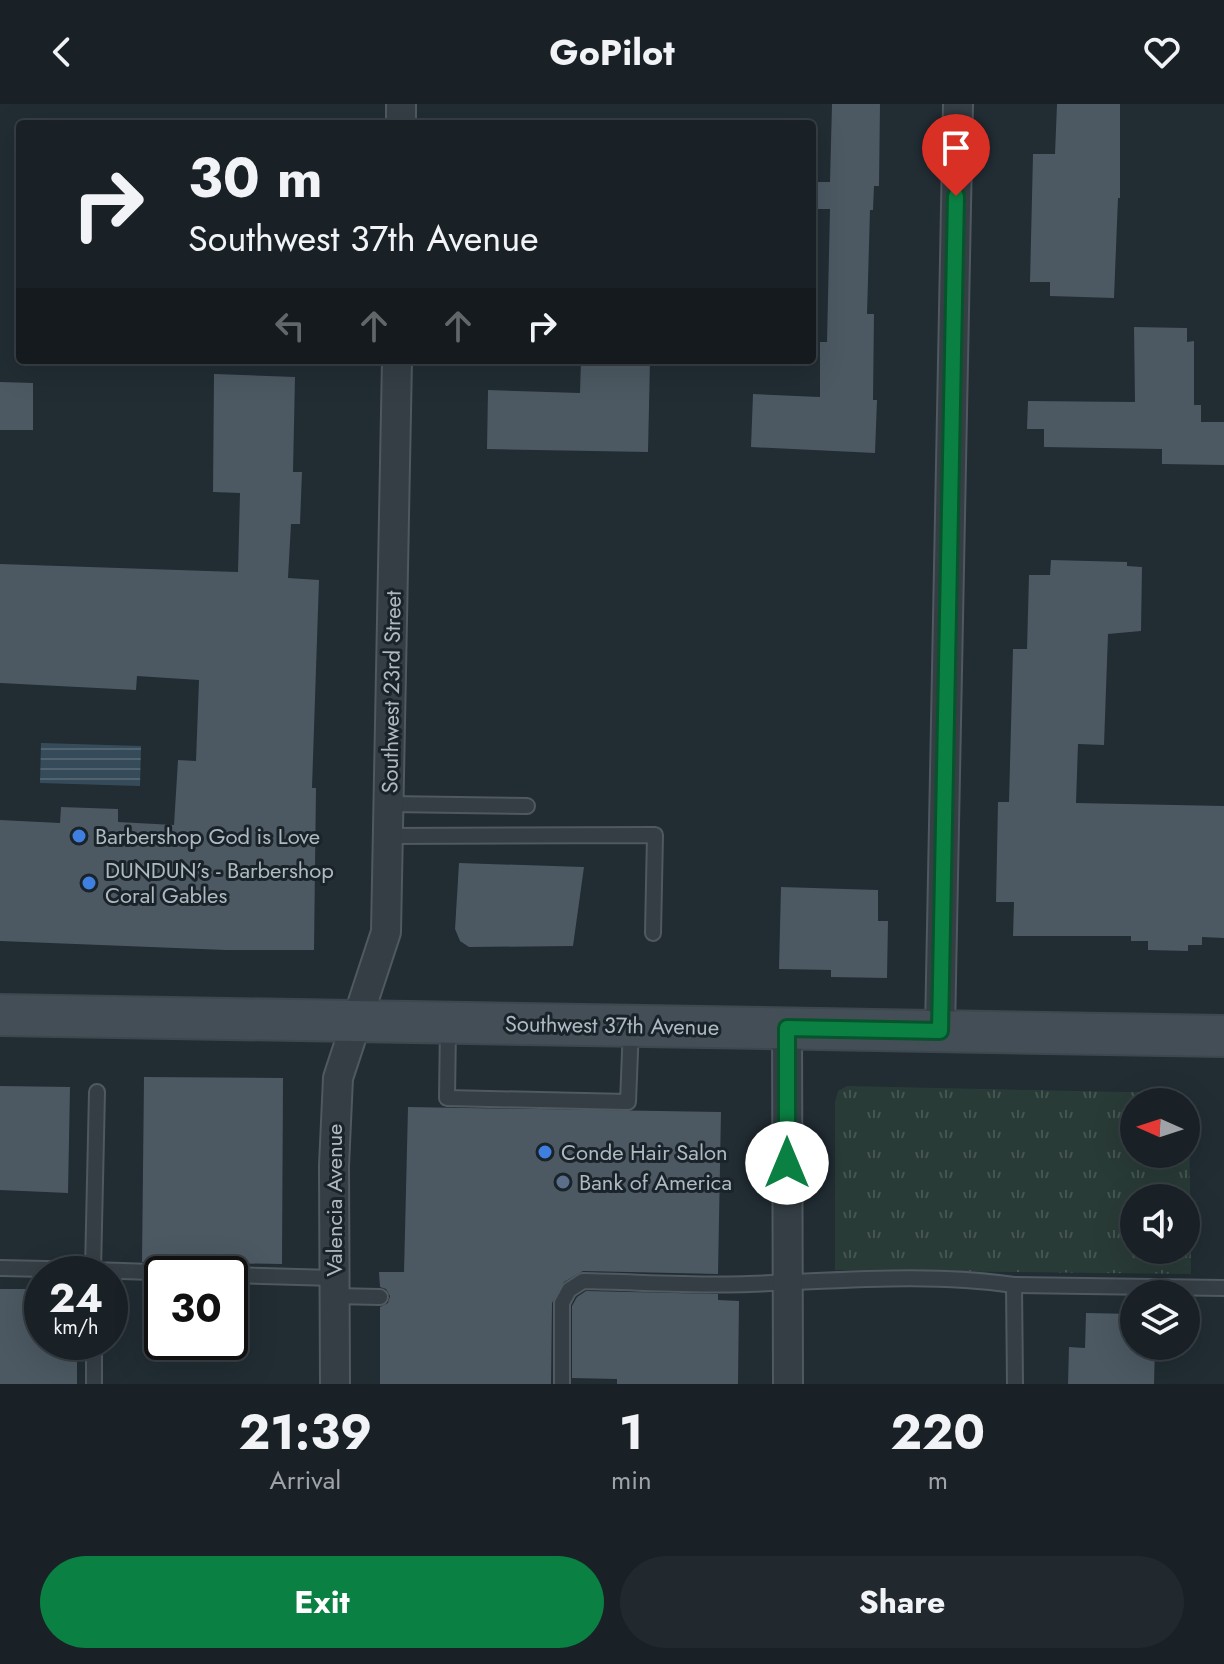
<!DOCTYPE html>
<meta charset="utf-8">
<style>
body{margin:0;font-family:Jost,sans-serif;background:#22292e;color:#f1f3f6;height:100vh;display:flex;flex-direction:column;font-size:30px;white-space:nowrap}
*{box-sizing:border-box;margin:0}
p{font-size:26px;color:#9fa3a7}
.icon{flex:none;width:44px;height:44px;fill:none;stroke:currentColor;stroke-width:2;stroke-linecap:round;stroke-linejoin:round}
.map{position:relative;height:1280px;overflow:hidden}
.drawer{display:flex;flex-direction:column;background:#192126;flex:1}
.drawer>*{flex:none}
.banner{position:absolute;left:16px;top:16px;width:800px;height:244px;border-radius:8px;box-shadow:0 8px 32px #0002,0 0 0 2px #373e43;background:#192126;color:#f1f3f6;overflow:hidden}
.needle{width:52px;rotate:273deg}
.buttons{position:absolute;left:1120px;top:984px;display:grid;gap:16px}
.buttons a{display:grid;place-items:center;width:80px;height:80px;border-radius:50%;background:#192126;box-shadow:0 8px 32px #0002,0 0 0 2px #373e43;font-size:40px}
.speed{position:absolute;left:24px;top:1152px;display:flex;gap:16px;font-size:40px;font-weight:700;text-align:center}
.speed>*{display:grid;place-content:center;width:104px;height:104px;border-radius:50%;background:#192126;box-shadow:0 8px 32px #0002,0 0 0 2px #373e43;line-height:1}
.speed small{font-size:20px;font-weight:400}
.speed .limit{border:4px solid #111;border-radius:12px;background:#fff;color:#111}
.pin{position:absolute;display:grid;place-items:center;width:68px;height:68px;color:#fff;margin:-82px -34px;border-radius:50% 50% 50% 0;rotate:-45deg;box-shadow:0 0 8px #0007}
.pin .icon{rotate:45deg}
.me{position:absolute;width:88px;margin:-44px;rotate:0deg;stroke-linejoin:round;filter:drop-shadow(0 0 6px #0008)}
.turn{display:flex;align-items:center;gap:28px;height:168px;padding:0 40px;font-size:36px}
.turn .icon{width:104px;height:104px;stroke-width:2.5}
.turn b{display:block;font-size:56px;line-height:68px}
.lanes{display:flex;align-items:center;height:76px;padding:0 40px;background:#0003;justify-content:center;gap:40px;direction:ltr}
.lanes .off{opacity:.35}
.eta{display:flex;justify-content:space-evenly;align-items:center;height:136px;text-align:center}
.eta b{font-size:48px;font-weight:700;line-height:56px}
.button{display:flex;gap:16px;margin-top:auto;padding:16px 40px}
.button a{flex:1;height:92px;border-radius:48px;background:#0b8043;color:#fff;font-size:32px;font-weight:700;line-height:92px;text-align:center}
.button a+a{background:#22292e;color:#f1f3f6}
header{display:flex;justify-content:space-between;align-items:center;height:104px;padding:0 40px;background:#192126;font-size:36px;font-weight:700}
.map>svg:first-child{display:block}
</style>
<header><svg class="icon" aria-label="back" viewBox="0 0 24 24"><path d="M15 5l-7 7 7 7"/></svg>GoPilot<svg class="icon" aria-label="heart" viewBox="0 0 24 24"><path d="M12 20l-8-8c-3-5 5-10 8-4 3-6 11-1 8 4z"/></svg></header>
<div class="map">
<svg width="1224" height="1280" viewBox="0 0 1224 1280">
<defs>
<pattern id="grass-tufts" width="24" height="20" patternUnits="userSpaceOnUse" patternTransform="scale(2)"><rect width="24" height="20" fill="#293b37"/><path d="M3 7l-1-3M5 7V3M7 7l1-3M15 17l-1-3M17 17v-4M19 17l1-3" fill="none" stroke="#465552"/></pattern>
<pattern id="water-rules" width="6" height="5" patternUnits="userSpaceOnUse" patternTransform="scale(2)"><rect width="6" height="5" fill="#364b59"/><path d="M0 2.5h6" fill="none" stroke="#51636f"/></pattern>
</defs>
<rect width="100%" height="100%" fill="#212c33"/>
<path fill="url(#grass-tufts)" fill-rule="evenodd" d="M847 982 1173 989 1183 993 1189 1003 1191 1170 835 1166V998L838 987ZM1134 998H1186V1050H1134ZM1134 1094H1186V1146H1134Z"/>
<path fill="url(#water-rules)" d="M41 639 141 642 140 682 40 679Z"/>
<g fill="#4c5962">
<path d="M832 0H880L879 82H874L873 106H870L867 210H874L873 296H877L875 349 751 343 753 290 820 293V238H827L830 105H812V78H830Z"/>
<path d="M1057 0H1120V94H1118L1114 194 1050 192V178H1030L1033 50H1055Z"/>
<path d="M1134 223 1187 224V238L1194 237V301H1201V318H1224V361L1162 360V345L1044 343V325H1027L1028 297 1135 298Z"/>
<path d="M581 256H650L648 348 487 345 488 286 580 289Z"/>
<path d="M214 270 295 273 293 368H302L300 420H291L288 474 319 476 312 684H316L314 846H226L0 837V716L60 719 61 703 118 705V718L174 721 178 656 196 657 199 576 137 572 136 586 0 579V460L238 468 240 389 213 388Z"/>
<path d="M0 278 33 279V326H0Z"/>
<path d="M1051 456 1127 458V462L1142 463 1141 527 1108 530 1104 641 1078 640 1076 699 1224 702V834L1202 833V841H1188V847L1148 846V837H1131V832H1013L1014 798H996L998 698H1009L1013 545H1027L1029 471H1050Z"/>
<path d="M459 759 584 763 573 842 469 843 460 837 455 825Z"/>
<path d="M781 783 878 786V817H888L887 874 831 873V866L779 865Z"/>
<path d="M144 973 283 974 282 1160 142 1158Z"/>
<path d="M0 982 70 983 68 1089 0 1086Z"/>
<path d="M408 1003 721 1008 718 1170 583 1167 564 1178 552 1199 551 1280H380V1203L388 1199 390 1192 386 1185 380 1183 379 1168H404Z"/>
<path d="M0 1185H42V1238H77V1280H0Z"/>
<path d="M586 1187 718 1190V1196L739 1197 738 1280H617V1275L572 1274V1202L577 1193Z"/>
<path d="M1086 1209 1134 1210V1242H1155L1154 1280H1068L1069 1243 1085 1244Z"/>
</g>
<g fill="none" stroke-linecap="round" stroke-linejoin="round">
<g stroke="#4f595f" stroke-width="18">
<g id="service">
<path d="M389 700 527 702"/>
<path d="M388 732 655 731 653 829"/>
<path d="M448 923 447 994 628 998 631 923"/>
<path d="M97 988 93 1166 210 1170"/>
<path d="M0 1164 93 1166V1170"/>
<path d="M230 1171 334 1174"/>
<path d="M1014 1181 1015 1280"/>
<path d="M334 1192 380 1193"/>
<path d="M94 1238V1280"/>
<path d="M562 1280V1199L569 1186 583 1177C638 1178 694 1182 749 1180 837 1177 927 1168 1014 1181L1224 1184"/>
</g>
</g>
<g stroke="#4f595f" stroke-width="32">
<g id="minor">
<path d="M401 20V0"/>
<path d="M787 924 788 1280"/>
<path d="M940 927 958 0"/>
<path d="M335 1280 334 1062 338 974 386 828 397 256"/>
</g>
</g>
<g stroke="#3e474e" stroke-width="44">
<path id="secondary" d="M0 911 1224 932"/>
</g>
<use href="#service" stroke="#343e44" stroke-width="14"/>
<use href="#minor" stroke="#343e44" stroke-width="28"/>
<use href="#secondary" stroke="#434e57" stroke-width="40"/>
</g>
<g fill="none" stroke-linecap="round" stroke-linejoin="round">
<g stroke="#07532c" stroke-width="20">
<path id="route" d="M787 1059V924L940 927 956 92"/>
</g>
<use href="#route" stroke="#0b8043" stroke-width="14"/>
</g>
<g fill="#3f7fe0" stroke="#1a2329" stroke-width="3">
<circle cx="79" cy="732" r="8"/>
<circle cx="89" cy="779" r="8"/>
<circle cx="545" cy="1048" r="8"/>
</g>
<circle fill="#5c6f8a" stroke="#1a2329" stroke-width="3" cx="563" cy="1078" r="8"/>
<g text-anchor="middle" stroke-width="6" stroke-linejoin="round" paint-order="stroke">
<g font-size="22" fill="#aeb9c1" stroke="#1a2329">
<text transform="translate(391 588) rotate(-89)" y="8">Southwest 23rd Street</text>
<text transform="translate(612 921) rotate(1)" y="8">Southwest 37th Avenue</text>
<text transform="translate(334 1096) rotate(-90)" y="8">Valencia Avenue</text>
</g>
<g font-size="22" fill="#aeb9c1" stroke="#1a2329" text-anchor="start">
<text x="95" y="740">Barbershop God is Love</text>
<text x="105" y="774">DUNDUN’s - Barbershop<tspan x="105" dy="25">Coral Gables</tspan></text>
<text x="561" y="1056">Conde Hair Salon</text>
<text x="579" y="1086">Bank of America</text>
</g>
</g>
</svg>
<div class="buttons">
<a><svg class="needle" viewBox="-14 -14 28 28"><path d="M0-13l5 13h-10z" fill="#e53935"/><path d="M0 13l5-13h-10z" fill="#9fa3a7"/></svg></a>
<a><svg class="icon" aria-label="sound" viewBox="0 0 24 24"><path d="M4 9h4l5-4v14l-5-4H4zM17 9q2 3 0 6"/></svg></a>
<a><svg class="icon" aria-label="layers" viewBox="0 0 24 24"><path d="M12 4l9 5-9 5-9-5zM3 14l9 5 9-5"/></svg></a>
</div>
<div class="speed"><div>24<small>km/h</small></div><div class="limit">30</div></div>
<div class="pin" style="left:956px;top:92px;background:#d93025"><svg class="icon" aria-label="arrive" viewBox="0 0 24 24"><path d="M6 21V4h12l-3 4 3 4H6"/></svg></div>
<svg class="me" style="left:787px;top:1059px" viewBox="-20 -20 40 40"><circle r="19" fill="#fff"/><path d="M0-13L10 11 0 6-10 11z" fill="#0b8043"/></svg>
<div class="banner">
<div class="turn"><svg class="icon" aria-label="right" viewBox="0 0 24 24"><path d="M7 20v-9h11M14 6l5 5-5 5"/></svg><div><b>30 m</b>Southwest 37th Avenue</div></div>
<div class="lanes"><svg class="icon off" aria-label="left" viewBox="0 0 24 24"><path d="M17 20v-9H6M10 6l-5 5 5 5"/></svg><svg class="icon off" aria-label="ahead" viewBox="0 0 24 24"><path d="M12 20V5M6 11l6-6 6 6"/></svg><svg class="icon off" aria-label="ahead" viewBox="0 0 24 24"><path d="M12 20V5M6 11l6-6 6 6"/></svg><svg class="icon" aria-label="right" viewBox="0 0 24 24"><path d="M7 20v-9h11M14 6l5 5-5 5"/></svg></div>
</div>
</div>
<section class="drawer">
<div class="eta">
<div><b>21:39</b><p>Arrival</p></div>
<div><b>1</b><p>min</p></div>
<div><b>220</b><p>m</p></div>
</div>
<div class="button"><a>Exit</a><a>Share</a></div>
</section>
